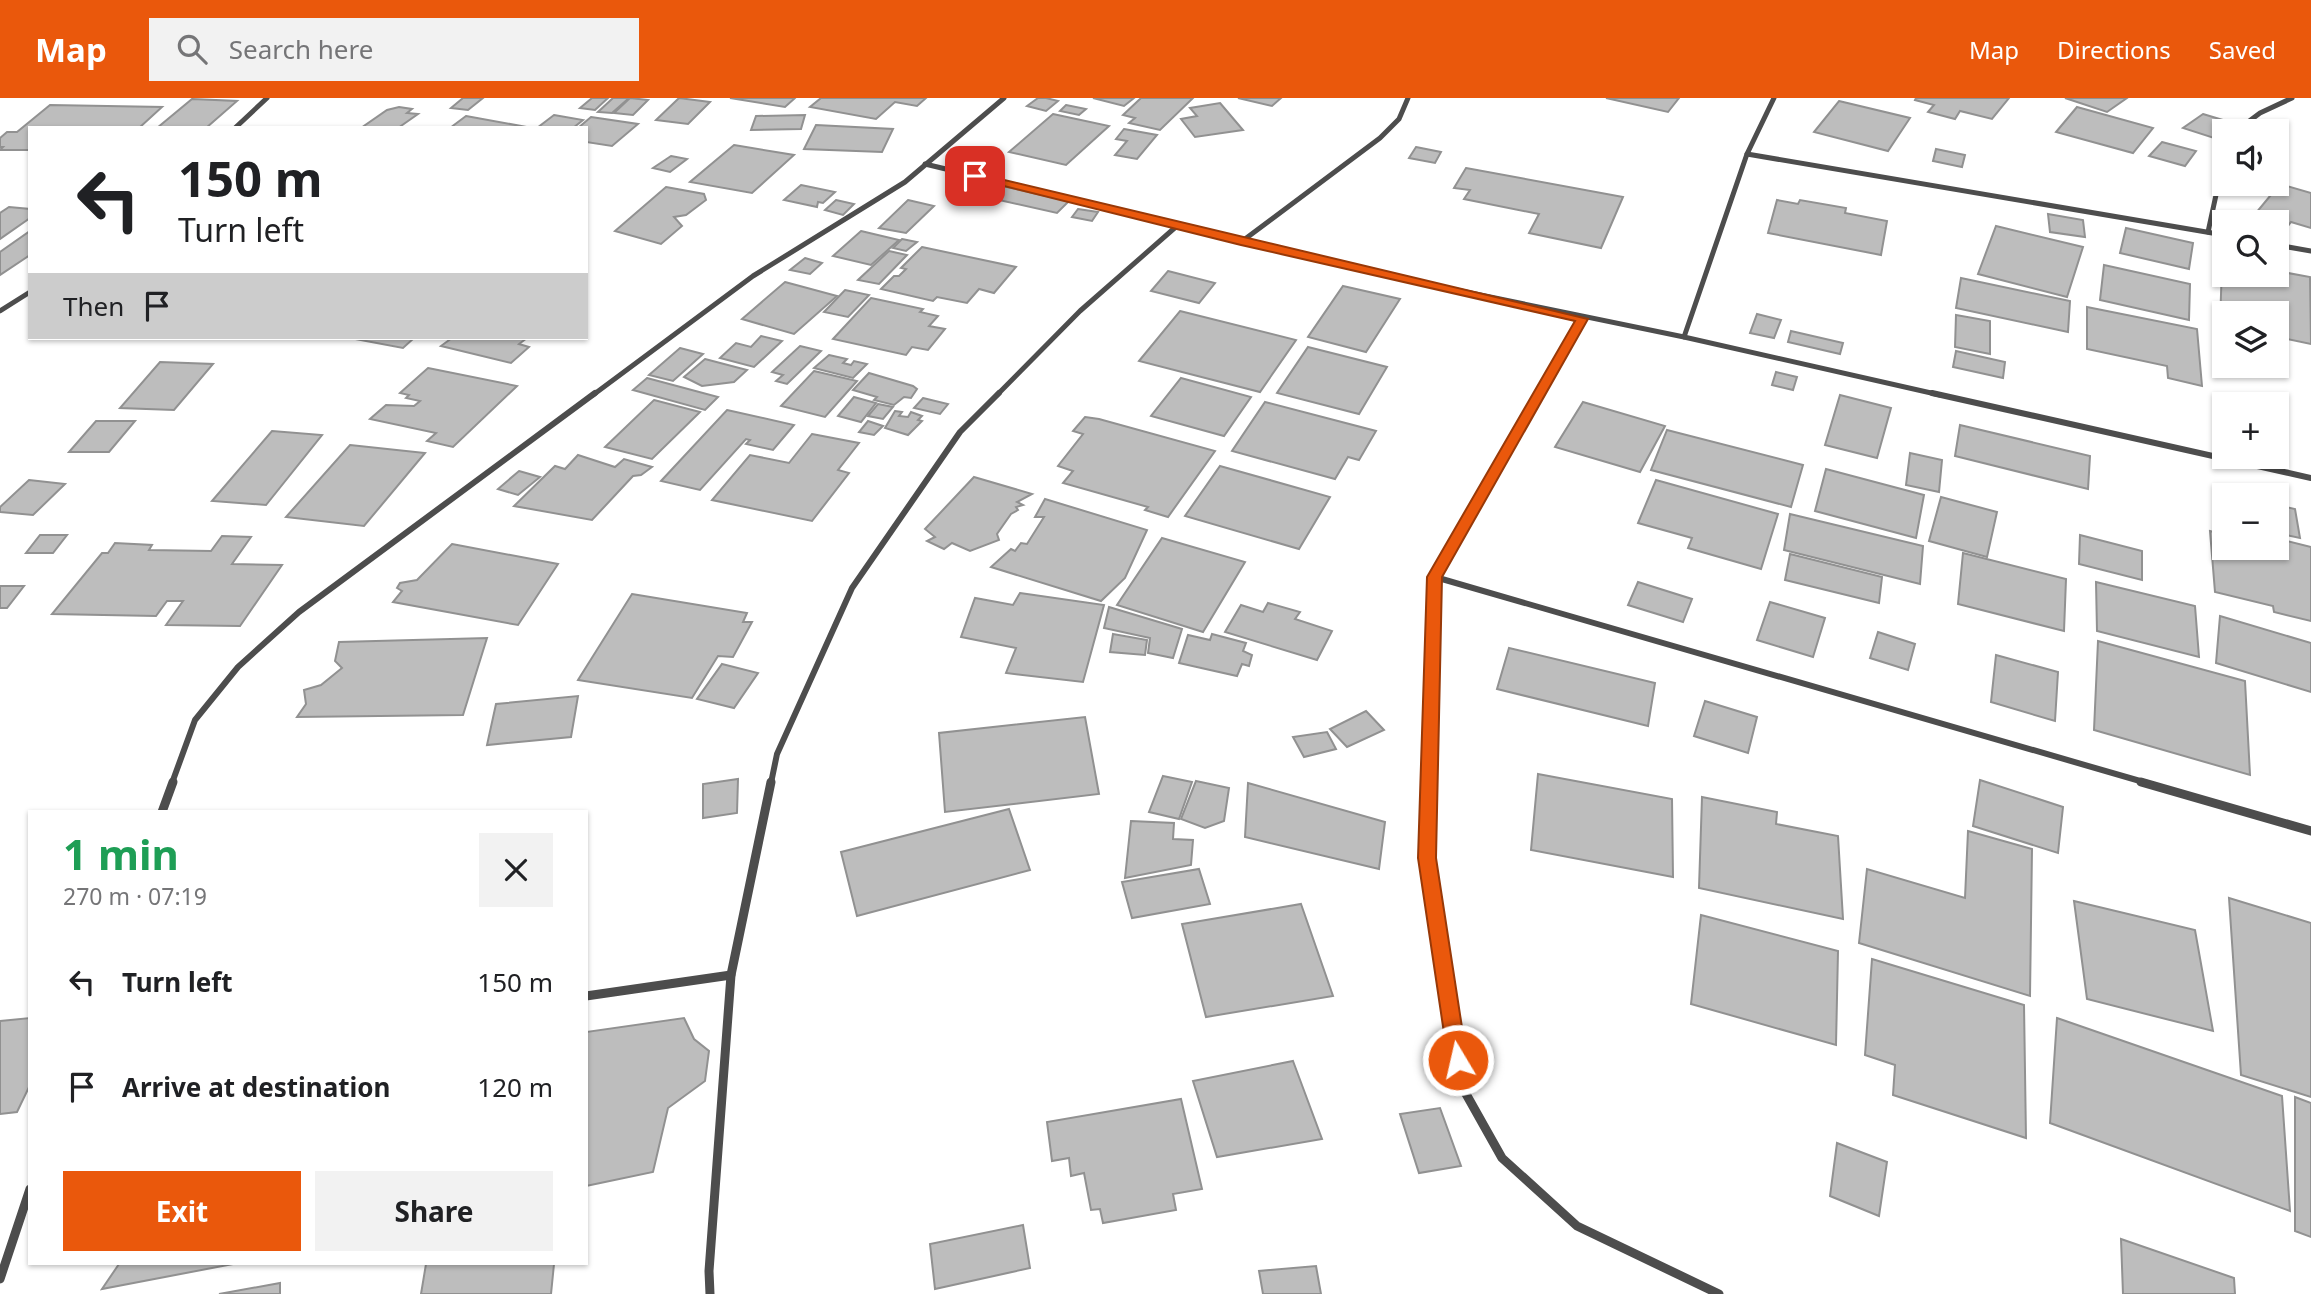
<!DOCTYPE html>
<meta charset="utf-8">
<style>
body{margin:0;font-family:"Noto Sans",sans-serif;background:#f2f2f2;color:#202124;height:100vh;display:flex;flex-direction:column;font-size:26px;white-space:nowrap}
*{box-sizing:border-box;margin:0}
p{font-size:23px;color:#757577}
.icon{flex:none;width:38px;height:38px;fill:none;stroke:currentColor;stroke-width:2;stroke-linecap:round;stroke-linejoin:round}
.map{position:relative;flex:1;overflow:hidden}
.drawer{position:absolute;left:28px;top:712px;width:560px;height:455px;display:flex;flex-direction:column;background:#fff;border-radius:0px;box-shadow:0 2px 5px #0004}
.drawer>*{flex:none}
.hud{position:absolute;left:28px;top:28px;width:560px;height:214px;border-radius:0px;box-shadow:0 2px 5px #0004;background:#fff;color:#202124;overflow:hidden}
.buttons{position:absolute;left:2212px;top:21px;display:grid;gap:14px}
.buttons a{display:grid;place-items:center;width:77px;height:77px;border-radius:0px;background:#fff;box-shadow:0 2px 5px #0004;font-size:35px}
.pin{position:absolute;display:grid;place-items:center;width:60px;height:60px;color:#fff;margin:-30px;border-radius:14px;box-shadow:0 4px 10px #0006}
.me{position:absolute;width:77px;margin:-38px;rotate:351deg;stroke-linejoin:round;filter:drop-shadow(0 0 5px #0008)}
.turn{display:flex;align-items:center;gap:24px;height:147px;padding:0 35px;font-size:32px}
.turn .icon{width:91px;height:91px;stroke-width:2.5}
.turn b{display:block;font-size:49px;line-height:60px}
.then{display:flex;align-items:center;height:66px;padding:0 35px;background:#0003;gap:14px;font-size:26px}
.round{display:grid;place-items:center;flex:none;width:74px;height:74px;border-radius:0px;background:#f2f2f2}
.overview{display:flex;align-items:center;justify-content:space-between;height:119px;padding:0 35px}
h1{font-size:42px;font-weight:700;line-height:52px;color:#1e9e55}
.primary-button{display:flex;gap:14px;margin-top:auto;padding:14px 35px}
.primary-button a{flex:1;height:80px;border-radius:0px;background:#ea580c;color:#fff;font-size:28px;font-weight:700;line-height:80px;text-align:center}
.primary-button a+a{background:#f2f2f2;color:#202124}
ul{padding:0;list-style:none}
li{display:flex;align-items:center;gap:21px;height:105px;padding:0 35px}
li div{flex:1}
li b{display:block;font-size:26px}
li em{font-style:normal}
header{display:flex;align-items:center;gap:42px;box-sizing:border-box;height:98px;padding:0 35px;background:#ea580c;color:#fff}
header strong{font-size:33px}
nav{display:flex;gap:38px;margin-inline-start:auto;font-size:24px}
.search{width:490px;height:63px;background:#f2f2f2;display:flex;align-items:center;gap:18px;box-sizing:border-box;padding:0 24px;border-radius:0px;color:#757577;font-size:26px}
.map>svg:first-child{display:block}
</style>
<header>
<strong>Map</strong>
<div class="search"><svg class="icon" aria-label="search" viewBox="0 0 24 24"><circle cx="10" cy="10" r="6"/><path d="M15 15l6 6"/></svg>Search here</div>
<nav><a>Map</a><a>Directions</a><a>Saved</a></nav>
</header>
<div class="map">
<svg width="2311" height="1196" viewBox="0 0 2311 1196">
<rect width="100%" height="100%" fill="#fff"/>
<g fill="#bdbdbd" stroke="#919191" stroke-width="2">
<path d="M463 0H483L468 12 451 10Z"/>
<path d="M592 0H608L595 12 580 10Z"/>
<path d="M613 0H629L612 15 598 14Z"/>
<path d="M630 0 648 2 633 17 614 15Z"/>
<path d="M679 0 710 4 688 26 656 22Z"/>
<path d="M730 0H795L785 9Z"/>
<path d="M821 0H926L917 8 895 4 876 21 810 9Z"/>
<path d="M1038 0H1046L1058 3 1046 13 1027 8Z"/>
<path d="M1093 0H1134L1124 8Z"/>
<path d="M1141 0H1193L1160 32 1129 25 1135 20 1123 17Z"/>
<path d="M1238 0H1281L1272 8Z"/>
<path d="M1606 0H1679L1668 14Z"/>
<path d="M1916 0H2009L1992 21 1960 13 1955 21 1928 14 1934 7 1915 2Z"/>
<path d="M2065 0H2127L2107 14Z"/>
<path d="M192 1 237 3 206 30H157Z"/>
<path d="M1839 3 1910 20 1888 53 1814 34Z"/>
<path d="M1220 5 1243 32 1195 39 1181 21 1197 18 1190 10Z"/>
<path d="M50 7 162 9 139 30H30V52H0L3 49H0V40L7 34H17Z"/>
<path d="M1066 7 1086 11 1079 17 1060 13Z"/>
<path d="M399 9 412 11 407 15 418 16 398 30H361L387 12Z"/>
<path d="M2077 9 2153 30 2133 55 2056 34Z"/>
<path d="M1053 16 1109 28 1066 67 1009 54Z"/>
<path d="M2203 16 2236 26 2217 41 2183 30Z"/>
<path d="M554 17 583 22 573 30H537Z"/>
<path d="M805 17 801 31 751 32 756 18Z"/>
<path d="M466 18 532 30H450Z"/>
<path d="M591 19 638 26 612 48 586 44V30H578Z"/>
<path d="M816 27 893 31 882 54 804 51Z"/>
<path d="M1124 31 1157 37 1137 61 1115 57 1127 43 1116 41Z"/>
<path d="M2162 44 2196 53 2185 68 2149 58Z"/>
<path d="M734 47 794 57 752 95 690 84Z"/>
<path d="M1416 49 1441 54 1435 65 1409 60Z"/>
<path d="M1936 51 1965 57 1962 69 1933 63Z"/>
<path d="M671 58 687 61 670 74 653 70Z"/>
<path d="M1466 70 1623 99 1601 150 1529 135 1539 116 1464 101 1470 92 1454 90Z"/>
<path d="M993 86 1069 103 1057 115 981 98Z"/>
<path d="M2280 86 2311 95V130L2291 124 2285 132 2277 129V124L2251 121Z"/>
<path d="M801 87 835 94 823 105 818 104 817 109 784 102Z"/>
<path d="M666 89 704 96 706 102 686 117 674 119 682 128 661 146 615 133Z"/>
<path d="M836 102 854 106 843 117 825 112Z"/>
<path d="M908 102 934 108 906 135 879 130Z"/>
<path d="M1777 102 1798 106 1800 102 1846 110 1845 115 1887 123 1881 157 1768 135Z"/>
<path d="M9 109 30 111V120L0 141V115Z"/>
<path d="M1078 111 1098 114 1092 123 1072 119Z"/>
<path d="M2048 116 2083 122 2085 139 2050 134Z"/>
<path d="M1996 128 2083 149 2067 199 1978 176Z"/>
<path d="M2126 130 2193 145 2189 171 2120 155Z"/>
<path d="M30 133V157L0 177V154Z"/>
<path d="M861 133 899 142 871 167 833 158Z"/>
<path d="M902 141 917 144 906 153 893 150Z"/>
<path d="M922 149 1016 169 994 195 979 191 967 205 937 199 933 203 881 191 894 178H899L906 171 901 170Z"/>
<path d="M889 153 907 157 879 186 858 182Z"/>
<path d="M805 160 822 165 810 176 790 172Z"/>
<path d="M2104 167 2190 186 2189 222 2100 202Z"/>
<path d="M2222 167 2224 177H2277V173L2310 179 2311 246 2277 239V215H2224V227L2220 226Z"/>
<path d="M1168 173 1215 185 1199 205 1151 193Z"/>
<path d="M1961 180 2070 203 2068 234 1956 210Z"/>
<path d="M785 184 837 198 794 236 742 221Z"/>
<path d="M1343 188 1400 201 1366 254 1308 239Z"/>
<path d="M845 192 869 197 848 219 824 214Z"/>
<path d="M871 200 923 211 920 214 938 218 929 228 945 231 928 252 912 249 906 257 833 241Z"/>
<path d="M2087 209 2197 231 2202 288 2168 280 2167 268 2087 251Z"/>
<path d="M1180 213 1296 242 1260 294 1139 263Z"/>
<path d="M1757 216 1781 222 1774 240 1750 235Z"/>
<path d="M1956 217 1990 223V256L1955 249Z"/>
<path d="M1791 233 1843 245 1840 256 1788 244Z"/>
<path d="M761 238 782 243 754 269 720 260 736 245 751 249Z"/>
<path d="M350 240H414L403 250Z"/>
<path d="M452 240H527L519 246 529 249 511 265 441 248Z"/>
<path d="M800 248 821 253 787 286 776 283 783 277 772 274Z"/>
<path d="M1308 249 1387 269 1359 316 1277 295Z"/>
<path d="M680 250 703 256 673 283 649 277Z"/>
<path d="M1956 253 2005 264 2003 280 1953 269Z"/>
<path d="M829 257 847 261 843 265 851 267 854 263 867 266 853 280 814 270Z"/>
<path d="M705 261 747 272 734 284 702 288 684 279Z"/>
<path d="M160 264 213 266 174 312 120 310Z"/>
<path d="M428 270 517 288 453 349 427 343 436 335 370 321 386 307 414 308 420 303 406 300 409 297 400 295Z"/>
<path d="M814 273 857 283 825 319 781 308Z"/>
<path d="M1776 274 1797 279 1793 292 1772 287Z"/>
<path d="M869 275 913 288 917 291 911 300 904 299 894 307 874 302 877 299 853 292Z"/>
<path d="M647 280 718 299 705 312 633 292Z"/>
<path d="M1181 280 1251 299 1224 338 1151 318Z"/>
<path d="M1840 297 1891 310 1877 360 1825 347Z"/>
<path d="M854 299 876 305 861 324 838 318Z"/>
<path d="M923 300 948 306 940 316 914 310Z"/>
<path d="M654 302 700 314 652 361 605 349Z"/>
<path d="M1265 304 1376 333 1359 362 1348 359 1335 381 1232 353Z"/>
<path d="M1583 304 1665 328 1640 374 1555 349Z"/>
<path d="M878 306 893 309 883 321 868 318Z"/>
<path d="M727 312 794 327 773 352 746 346 750 342 746 341 700 392 661 383Z"/>
<path d="M895 313 902 314 899 318 908 319 911 314 922 318 918 322 922 323 908 337 885 330Z"/>
<path d="M1085 319 1099 321 1215 353 1168 419 1145 412 1148 409 1063 385 1073 373 1058 368 1083 336 1073 333Z"/>
<path d="M96 323H135L109 354H69Z"/>
<path d="M868 323 883 328 874 337 859 334Z"/>
<path d="M1960 327 2090 358 2088 391 1955 358Z"/>
<path d="M1667 332 1803 367 1791 409 1651 372Z"/>
<path d="M272 333 322 337 266 407 212 403Z"/>
<path d="M812 336 859 345 838 372 849 375 812 423 712 402 750 357 789 365Z"/>
<path d="M350 347 425 355 364 428 286 419Z"/>
<path d="M1910 355 1942 362 1939 394 1906 387Z"/>
<path d="M578 357 615 369 624 361 652 369 641 377 633 378 592 422 514 408 555 368 565 371Z"/>
<path d="M1220 368 1330 399 1299 451 1185 418Z"/>
<path d="M1826 371 1924 397 1916 440 1815 413Z"/>
<path d="M519 373 540 379 518 397 498 391Z"/>
<path d="M974 379 1032 396 1017 404 1023 407 1016 409 1018 412 1011 416 997 436 999 442 970 453 952 445 944 451 927 443 935 439 925 431Z"/>
<path d="M29 382 65 386 33 417 0 414V409Z"/>
<path d="M1656 382 1778 416 1761 471 1688 450 1692 440 1638 425Z"/>
<path d="M1941 399 1997 414 1987 459 1929 443Z"/>
<path d="M1045 401 1147 432 1125 480 1101 503 991 469 1011 451 1015 453 1021 445 1027 446 1044 419H1035Z"/>
<path d="M2277 407 2295 411 2300 440 2277 435Z"/>
<path d="M1790 416 1923 448 1920 486 1784 452Z"/>
<path d="M2210 433 2224 437V450L2284 451 2283 442 2311 449V523L2274 514 2273 508 2215 494Z"/>
<path d="M40 437H67L53 455H26Z"/>
<path d="M2080 437 2142 453V482L2079 466Z"/>
<path d="M222 438 251 439 232 466 282 467 240 528 166 527 183 503H167L156 518 52 516 102 455H108L115 445 152 447 149 452 211 453Z"/>
<path d="M1162 440 1245 464 1203 534 1117 507Z"/>
<path d="M452 446 558 466 518 527 393 504 402 493 397 490 400 485 417 482Z"/>
<path d="M1963 455 2066 481 2064 533 1958 506Z"/>
<path d="M1790 456 1882 479 1879 505 1785 482Z"/>
<path d="M1638 484 1692 501 1683 524 1628 507Z"/>
<path d="M2096 484 2195 508 2199 559 2097 533Z"/>
<path d="M0 488H24L7 510H0Z"/>
<path d="M1020 495 1104 507 1083 584 1006 575 1016 550 961 539 975 500 1013 507Z"/>
<path d="M632 496 747 515 743 524H752L733 559 718 558 692 600 578 582Z"/>
<path d="M1770 504 1825 520 1813 559 1757 542Z"/>
<path d="M1268 505 1300 514 1295 521 1332 533 1317 562 1225 534 1241 507 1263 514Z"/>
<path d="M1109 509 1182 531 1173 560 1148 555 1150 540 1104 530Z"/>
<path d="M2220 518 2311 545V594L2216 565Z"/>
<path d="M1878 534 1915 546 1908 572 1870 560Z"/>
<path d="M1113 536 1147 542 1145 557 1110 554Z"/>
<path d="M1212 536 1246 545 1243 553 1252 557 1249 568 1242 566 1237 578 1179 565 1188 537 1210 542Z"/>
<path d="M487 540 463 617 297 619 306 606 304 592 321 587 342 570 335 563 339 544Z"/>
<path d="M2098 543 2245 583 2250 677 2094 632Z"/>
<path d="M1509 550 1655 585 1648 628 1497 591Z"/>
<path d="M1996 557 2058 574 2055 623 1991 604Z"/>
<path d="M722 566 758 575 734 610 697 601Z"/>
<path d="M578 598 571 639 487 647 496 606Z"/>
<path d="M1705 603 1757 619 1748 655 1694 638Z"/>
<path d="M1366 613 1384 632 1347 649 1330 631Z"/>
<path d="M1085 619 1099 696 945 714 939 635Z"/>
<path d="M1327 634 1336 651 1304 659 1293 639Z"/>
<path d="M1538 676 1672 701 1673 779 1531 752Z"/>
<path d="M1163 678 1192 684 1179 721 1149 714Z"/>
<path d="M738 681 737 715 703 720V686Z"/>
<path d="M1980 682 2063 709 2058 755 1973 728Z"/>
<path d="M1196 683 1229 690 1224 723 1205 730 1181 721Z"/>
<path d="M1248 685 1385 724 1379 771 1245 739Z"/>
<path d="M1702 699 1777 714 1776 726 1838 738 1843 821 1699 790Z"/>
<path d="M1009 711 1030 772 857 818 841 754Z"/>
<path d="M1131 723 1174 725 1173 741 1193 742 1191 767 1125 780Z"/>
<path d="M1968 733 2032 751 2030 898 1859 845 1867 771 1965 800Z"/>
<path d="M1199 771 1210 806 1132 820 1122 784Z"/>
<path d="M2229 800 2311 825V999L2241 977Z"/>
<path d="M2074 803 2195 832 2213 933 2087 901Z"/>
<path d="M1301 806 1333 898 1206 919 1182 826Z"/>
<path d="M1701 817 1838 853 1836 947 1691 906Z"/>
<path d="M1872 861 2024 907 2026 1040 1893 997 1895 967 1865 957Z"/>
<path d="M30 920V987L17 1014 0 1016V923Z"/>
<path d="M684 920 694 941 709 953 705 983 668 1010 653 1074 586 1088V934Z"/>
<path d="M2057 920 2282 998 2290 1113 2050 1025Z"/>
<path d="M1293 963 1322 1041 1217 1059 1193 983Z"/>
<path d="M2295 999 2311 1005V1139L2295 1133Z"/>
<path d="M1181 1001 1202 1091 1173 1096 1176 1112 1103 1125 1100 1111 1091 1112 1084 1075 1071 1078 1069 1060 1052 1063 1047 1024Z"/>
<path d="M1440 1010 1461 1068 1419 1075 1400 1016Z"/>
<path d="M1837 1045 1887 1064 1879 1118 1830 1098Z"/>
<path d="M1023 1127 1030 1170 935 1191 930 1146Z"/>
<path d="M2121 1141 2234 1180 2235 1196H2123Z"/>
<path d="M119 1166H233L102 1191Z"/>
<path d="M426 1166H554L551 1196H421Z"/>
<path d="M1316 1168 1321 1196H1263L1259 1173Z"/>
<path d="M280 1185V1196H219Z"/>
</g>
<g fill="none" stroke-linecap="round" stroke-linejoin="round">
<g stroke="#4d4d4d" stroke-width="5">
<path d="M235 30 267 0"/>
<path d="M2236 33 2260 15 2292 0"/>
<path d="M1747 56 2224 137"/>
<path d="M925 66 1398 180 1684 239 1940 297"/>
<path d="M2208 134 2224 60"/>
<path d="M1241 144 1380 40 1399 21 1408 0"/>
<path d="M2277 147 2311 153"/>
<path d="M0 213 30 194"/>
<path d="M1684 239 1747 56 1774 0"/>
<path d="M593 297 753 178 905 84 1004 0"/>
<path d="M997 297 1080 213 1178 127"/>
<path d="M1539 297 1582 221"/>
</g>
<g stroke="#4d4d4d" stroke-width="6">
<path d="M1932 295 2311 380"/>
<path d="M1435 479 2147 685"/>
<path d="M172 685 195 622 238 569 299 514 595 295"/>
<path d="M771 685 777 656 852 490 960 334 999 295"/>
<path d="M1429 685 1435 479 1540 295"/>
</g>
<g stroke="#4d4d4d" stroke-width="9">
<path d="M1429 684 1427 759 1461 987 1502 1060 1577 1128 1719 1196"/>
<path d="M2141 684 2311 733"/>
<path d="M162 714 173 684"/>
<path d="M586 898 731 877"/>
<path d="M0 1181 30 1091"/>
<path d="M710 1196 709 1173 731 877 771 684"/>
</g>
</g>
<path fill="#ea580c" stroke="#983908" stroke-width="2" d="M975 75 1588 221 1442 479 1436 760 1467 962 1465 968 1458 970 1451 968 1448 962 1418 760 1427 479 1575 223 1241 147 972 80 970 78Z"/>
</svg>
<div class="buttons">
<a><svg class="icon" aria-label="sound" viewBox="0 0 24 24"><path d="M4 9h4l5-4v14l-5-4H4zM17 9q2 3 0 6"/></svg></a>
<a><svg class="icon" aria-label="search" viewBox="0 0 24 24"><circle cx="10" cy="10" r="6"/><path d="M15 15l6 6"/></svg></a>
<a><svg class="icon" aria-label="layers" viewBox="0 0 24 24"><path d="M12 4l9 5-9 5-9-5zM3 14l9 5 9-5"/></svg></a>
<a>+</a>
<a>−</a>
</div>
<div class="pin" style="left:975px;top:78px;background:#d93025"><svg class="icon" aria-label="arrive" viewBox="0 0 24 24"><path d="M6 21V4h12l-3 4 3 4H6"/></svg></div>
<svg class="me" style="left:1458px;top:962px" viewBox="-20 -20 40 40"><circle r="17" fill="#ea580c" stroke="#fff" stroke-width="3"/><path d="M0-11L8 9 0 5-8 9z" fill="#fff"/></svg>
<div class="hud">
<div class="turn"><svg class="icon" aria-label="left" viewBox="0 0 24 24"><path d="M17 20v-9H6M10 6l-5 5 5 5"/></svg><div><b>150 m</b>Turn left</div></div>
<div class="then">Then<svg class="icon" aria-label="arrive" viewBox="0 0 24 24"><path d="M6 21V4h12l-3 4 3 4H6"/></svg></div>
</div>
<section class="drawer">
<div class="overview"><div><h1>1 min</h1><p>270 m · 07:19</p></div><a class="round"><svg class="icon" aria-label="close" viewBox="0 0 24 24"><path d="M6 6l12 12M18 6L6 18"/></svg></a></div>
<ul>
<li><svg class="icon" aria-label="left" viewBox="0 0 24 24"><path d="M17 20v-9H6M10 6l-5 5 5 5"/></svg><div><b>Turn left</b></div><em>150 m</em></li>
<li><svg class="icon" aria-label="arrive" viewBox="0 0 24 24"><path d="M6 21V4h12l-3 4 3 4H6"/></svg><div><b>Arrive at destination</b></div><em>120 m</em></li>
</ul>
<div class="primary-button"><a>Exit</a><a>Share</a></div>
</section>
</div>
